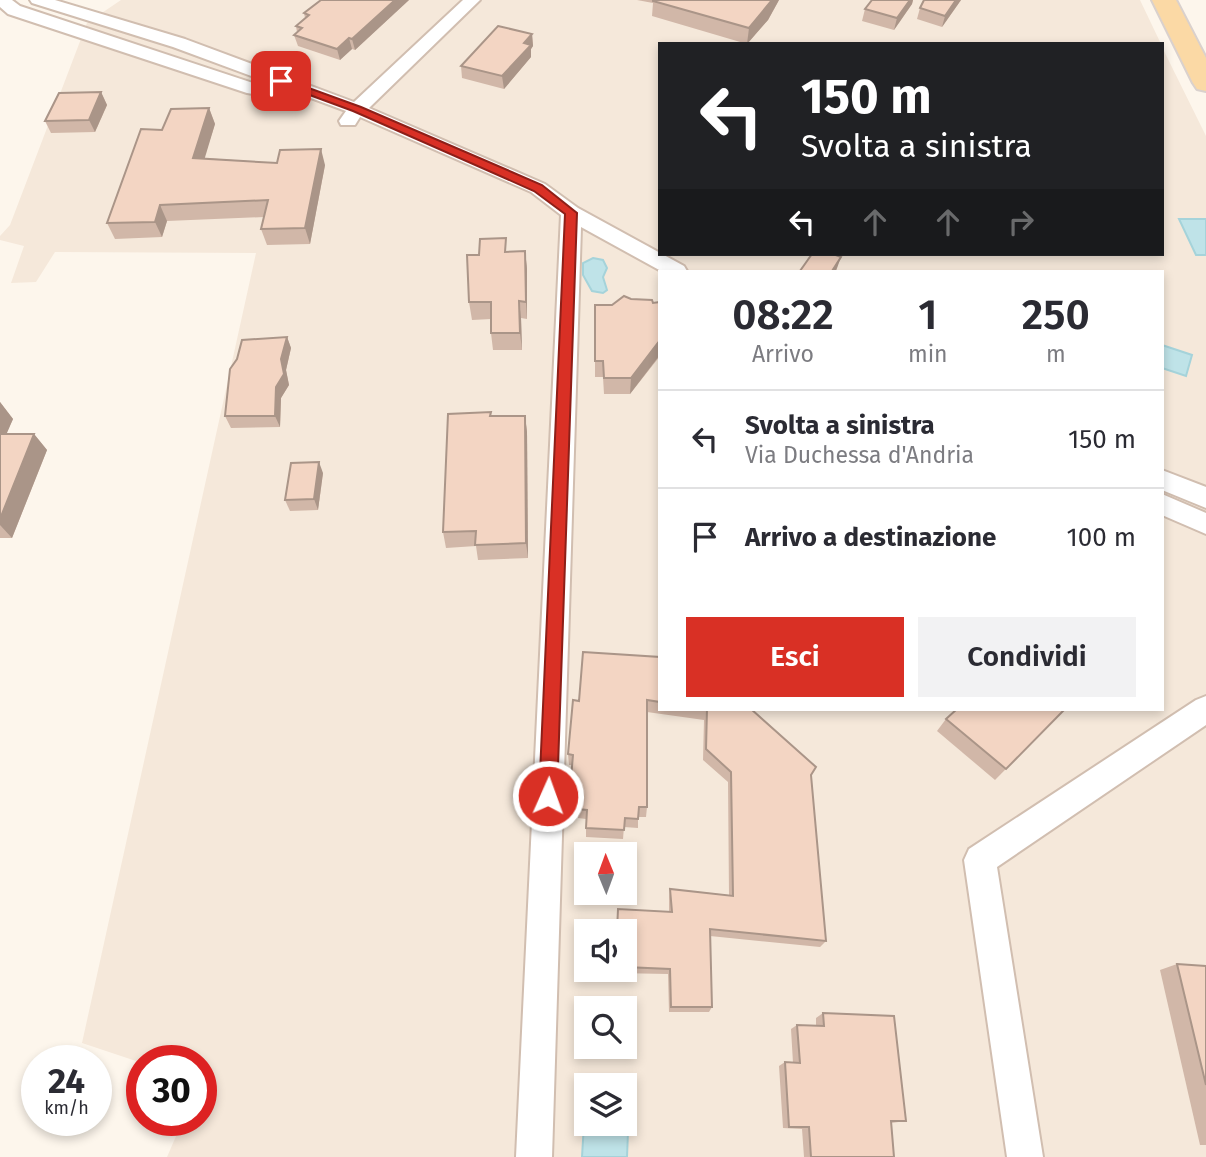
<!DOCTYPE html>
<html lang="it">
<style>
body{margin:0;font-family:"Fira Sans",sans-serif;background:#f2f2f3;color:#2b2b33;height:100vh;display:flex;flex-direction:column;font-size:26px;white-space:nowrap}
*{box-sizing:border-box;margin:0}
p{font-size:23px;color:#7c7c81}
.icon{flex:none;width:38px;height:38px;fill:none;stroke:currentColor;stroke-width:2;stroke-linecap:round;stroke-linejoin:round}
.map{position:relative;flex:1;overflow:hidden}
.details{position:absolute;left:658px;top:270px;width:506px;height:441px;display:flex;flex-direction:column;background:#fff;border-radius:0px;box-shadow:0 4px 10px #0003}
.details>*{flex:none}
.guide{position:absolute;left:658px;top:42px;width:506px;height:214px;border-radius:0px;box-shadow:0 4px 10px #0003;background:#202124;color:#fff;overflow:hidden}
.needle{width:46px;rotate:359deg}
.buttons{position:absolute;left:574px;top:842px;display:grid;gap:14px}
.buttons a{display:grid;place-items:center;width:63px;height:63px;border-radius:0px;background:#fff;box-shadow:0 4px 10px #0003;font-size:35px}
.speed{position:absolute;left:21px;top:1045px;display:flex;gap:14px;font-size:35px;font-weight:700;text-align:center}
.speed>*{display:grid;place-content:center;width:91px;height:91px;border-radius:50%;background:#fff;box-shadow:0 4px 10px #0003;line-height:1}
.speed small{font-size:18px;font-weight:400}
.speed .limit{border:10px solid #d22;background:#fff;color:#111}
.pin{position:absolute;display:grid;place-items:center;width:60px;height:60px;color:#fff;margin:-30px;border-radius:14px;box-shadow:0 4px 10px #0006}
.me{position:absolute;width:77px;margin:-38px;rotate:2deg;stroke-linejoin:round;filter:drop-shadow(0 0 5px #0008)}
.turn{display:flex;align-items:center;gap:24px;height:147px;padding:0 28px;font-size:32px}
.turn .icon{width:91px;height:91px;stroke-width:2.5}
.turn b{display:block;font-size:49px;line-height:60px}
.lanes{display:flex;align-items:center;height:66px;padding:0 28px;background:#0003;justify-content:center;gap:35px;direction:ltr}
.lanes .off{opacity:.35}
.eta{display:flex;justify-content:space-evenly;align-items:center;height:119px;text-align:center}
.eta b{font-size:42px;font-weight:600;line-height:49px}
.primary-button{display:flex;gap:14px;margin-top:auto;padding:14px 28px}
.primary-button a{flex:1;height:80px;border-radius:0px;background:#d93025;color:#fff;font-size:28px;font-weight:600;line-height:80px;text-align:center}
.primary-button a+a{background:#f2f2f3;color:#2b2b33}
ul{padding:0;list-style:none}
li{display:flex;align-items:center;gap:21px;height:98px;padding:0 28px;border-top:2px solid #e1e1e2}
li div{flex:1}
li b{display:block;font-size:26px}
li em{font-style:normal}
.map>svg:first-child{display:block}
</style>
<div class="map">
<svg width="1206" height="1157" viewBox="0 0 1206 1157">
<rect width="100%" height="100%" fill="#fdf6ec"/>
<path fill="#f5e8da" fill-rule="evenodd" d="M121 0H1140L1161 44H660V254H1162V47L1206 136V1157H167L183 1120H201V1060H142V1063L82 1043 256 253 55 252 36 282 11 283 24 246 0 240V236L10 225 87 23ZM660 271H1162V709H660ZM586 854H625V892H586ZM586 931H625V970H586ZM586 1008H625V1046H586ZM586 1085H625V1124H586Z"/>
<g fill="#bfe3e8" stroke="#a5d3da" stroke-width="2">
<path d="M1179 219H1206V255H1196Z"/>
<path d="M593 258 603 260 607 268 603 277 607 290 603 293 592 291 583 275V263Z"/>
<path d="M1162 345 1192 355 1186 376 1162 368Z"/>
<path d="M587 1078 630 1081 627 1157H582L586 1091V1124H625V1085H587Z"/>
</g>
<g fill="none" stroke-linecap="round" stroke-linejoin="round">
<g stroke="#d1beb0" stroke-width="4">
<g id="minor">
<path d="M0 0H12L20 6 259 85 262 89 253 94 247 93 8 14 0 7Z"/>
<path d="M30 0H55L185 39 354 102 463 0H480L369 108 545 184 578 208 684 266 687 271H661L581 227 552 1157H516L561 215 531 192 360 117 355 125H341L339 121 346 111 173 47 32 3Z"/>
<path d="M1162 470 1206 487V508L1162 490Z"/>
<path d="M1162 494 1206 513V534L1162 515Z"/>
<path d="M1206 696V725L997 867 1043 1157H1007L964 860 969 849 1196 700Z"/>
</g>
</g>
<g stroke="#dad1cd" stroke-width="4">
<path id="primary" d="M1152 0H1176L1206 58V91L1197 89 1193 83Z"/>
</g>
<use href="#minor" fill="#fff" fill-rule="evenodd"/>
<use href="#primary" fill="#fbd9a5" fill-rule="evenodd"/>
</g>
<g fill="#d1b7a8">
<path d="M321 0H409L355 50 352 49 340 60 298 46 294 35 297 32 296 26 305 18 304 13Z"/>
<path d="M637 0H779L768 20 747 44 652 16 653 3Z"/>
<path d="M872 0H913L912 4 894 30 862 21 865 9Z"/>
<path d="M961 0 942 27 917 19 920 8Z"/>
<path d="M532 34 533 46 531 49V57L504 89 462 78 461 66Z"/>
<path d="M101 92 107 105 95 132 51 133 45 121Z"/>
<path d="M209 108 215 124 204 158 277 163 325 165 310 244 267 245 261 229 264 217 167 221 162 237 115 239 107 223 162 130Z"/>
<path d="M525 251 527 269V319L521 318 522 350H493L491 333V319L472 320 469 302 508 252Z"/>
<path d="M631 299 653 303 660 302V356L630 394H604L603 377H595V305H612Z"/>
<path d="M287 337 291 348 286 370 289 385 281 398 280 427 231 428 225 416Z"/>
<path d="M0 402 13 419 6 434H34L47 450 12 538H0Z"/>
<path d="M491 416H525L527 432 528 558 478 560 476 546 446 548 443 532Z"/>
<path d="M323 473 318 510 290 511 285 500Z"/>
<path d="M660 657V709H751L816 767 811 776 826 941 820 947 710 936 712 1007 709 1012H669L668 974 615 973 616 970H625V931L669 912V897L670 889 729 895 728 782 703 760 704 720 647 712V807L646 817H638V828L624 827 623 839 586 837V819L578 818V811L570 810 569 801 572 765H569L568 754 579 701Z"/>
<path d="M1065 709 995 780 937 731 946 719Z"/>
<path d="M1177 964 1206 966V1145H1200L1160 970Z"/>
<path d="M823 1013 906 1121 891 1123 894 1157H804L802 1129 783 1128 779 1066 785 1062 793 1063 791 1029 797 1025 816 1026V1018Z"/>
</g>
<g fill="#aa9588">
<path d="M395 0H409L355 50 352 39Z"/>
<path d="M772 0H779L768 20 747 44 749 28Z"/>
<path d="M910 0H913L912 4 894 30 897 18Z"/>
<path d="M956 0H961L942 27 945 16Z"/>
<path d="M532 34 533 46 531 49V57L504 89 502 76 524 43Z"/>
<path d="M349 38 352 49 340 60 337 49Z"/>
<path d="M101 92 107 105 95 132 89 120Z"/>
<path d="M209 108 215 124 200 174 193 158Z"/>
<path d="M321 149 325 165 310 244 305 228Z"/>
<path d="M160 205 167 221 162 237 155 222Z"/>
<path d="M525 251 527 269V319L526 302Z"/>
<path d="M841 257 836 271H832Z"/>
<path d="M519 301 521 318 522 350 520 333Z"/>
<path d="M287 337 291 348 286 370 289 385 281 398 280 427 275 416 276 387 281 359Z"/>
<path d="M660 340 659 356 630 394 631 378Z"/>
<path d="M0 402 13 419 0 449Z"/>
<path d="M525 416 527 432 528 558 526 543Z"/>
<path d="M34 434 47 450 12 538 0 525V519Z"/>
<path d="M319 462 323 473 318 510 314 499Z"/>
</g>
<g fill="#f3d5c3" stroke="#aa9588" stroke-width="2">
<path d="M321 0H395L352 39 349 38 337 49 294 35 302 28 296 26 309 15 304 13Z"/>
<path d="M653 0H772L749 28 653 1Z"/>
<path d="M872 0H910L897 18 865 9Z"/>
<path d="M924 0H956L945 16 920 8Z"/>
<path d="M498 26 532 34 524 43 531 45 502 76 461 66Z"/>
<path d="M101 92 89 120 45 121 59 93Z"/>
<path d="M209 108 193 158 277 163 280 150 321 149 305 228 261 229 268 200 160 205 155 222 107 223 141 129 162 130 171 109Z"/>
<path d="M506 238 505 252 525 251 526 302 519 301 520 333H491V302H469L467 255H479L480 239Z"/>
<path d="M812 254H833L841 257 832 271H800Z"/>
<path d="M624 296 631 299 652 300 653 303 660 302V340L631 378H604L603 361H595V305H612Z"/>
<path d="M287 337 281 359 284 374 276 387 275 416H225L230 369 237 359 242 340Z"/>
<path d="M491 412 490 416H525L526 543 475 545 476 531 443 532 448 414Z"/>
<path d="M0 434H34L0 519Z"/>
<path d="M319 462 314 499 285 500 291 463Z"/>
<path d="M583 652 660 657V702L647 700V807H639L638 819 625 818 624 830 586 828 587 810 577 809 578 802 569 801 573 755 568 754 573 700 579 701Z"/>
<path d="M707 709H751L816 767 811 775 826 941 710 929 712 1007H671L670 969 625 967V931H617L618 909 672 912 670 889 733 896 731 772 706 749Z"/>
<path d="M957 709H1065L1006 769 946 719Z"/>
<path d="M1177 964 1206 966V1085Z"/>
<path d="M823 1013 894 1016 906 1121H891L894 1157H811L809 1127H789L785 1062 800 1063 797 1025 824 1026Z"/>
</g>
<path fill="#d93025" stroke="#8d1f18" stroke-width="2" d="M277 79H284L361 107 542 185 577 213 557 796 554 802 548 805 541 802 539 796 565 214 534 191 353 111 277 83Z"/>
</svg>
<div class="buttons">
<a><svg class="needle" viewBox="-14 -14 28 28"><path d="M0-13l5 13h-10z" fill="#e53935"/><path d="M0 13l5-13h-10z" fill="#7c7c81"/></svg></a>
<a><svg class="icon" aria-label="sound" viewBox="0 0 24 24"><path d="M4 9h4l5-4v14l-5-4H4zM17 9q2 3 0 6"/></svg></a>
<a><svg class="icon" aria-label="search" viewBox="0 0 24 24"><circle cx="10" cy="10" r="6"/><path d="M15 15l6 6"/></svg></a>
<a><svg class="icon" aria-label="layers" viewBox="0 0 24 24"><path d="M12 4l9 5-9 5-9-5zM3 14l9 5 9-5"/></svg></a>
</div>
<div class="speed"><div>24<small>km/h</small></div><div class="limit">30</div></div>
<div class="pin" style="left:281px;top:81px;background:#d93025"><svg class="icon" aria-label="arrive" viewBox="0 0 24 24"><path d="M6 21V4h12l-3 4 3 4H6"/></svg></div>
<svg class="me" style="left:548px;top:796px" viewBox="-20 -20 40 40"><circle r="17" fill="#d93025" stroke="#fff" stroke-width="3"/><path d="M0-11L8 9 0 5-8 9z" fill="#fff"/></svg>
<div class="guide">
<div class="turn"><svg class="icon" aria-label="left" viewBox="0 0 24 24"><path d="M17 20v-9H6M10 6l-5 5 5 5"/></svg><div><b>150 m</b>Svolta a sinistra</div></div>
<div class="lanes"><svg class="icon" aria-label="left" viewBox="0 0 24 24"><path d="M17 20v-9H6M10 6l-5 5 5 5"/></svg><svg class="icon off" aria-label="ahead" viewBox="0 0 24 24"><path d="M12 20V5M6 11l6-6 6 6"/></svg><svg class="icon off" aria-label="ahead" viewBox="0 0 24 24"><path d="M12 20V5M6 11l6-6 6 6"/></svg><svg class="icon off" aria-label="right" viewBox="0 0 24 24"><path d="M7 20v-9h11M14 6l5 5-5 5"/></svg></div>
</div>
<section class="details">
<div class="eta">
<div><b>08:22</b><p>Arrivo</p></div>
<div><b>1</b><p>min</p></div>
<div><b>250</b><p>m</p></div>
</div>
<ul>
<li><svg class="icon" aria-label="left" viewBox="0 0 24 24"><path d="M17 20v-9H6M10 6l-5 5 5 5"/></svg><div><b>Svolta a sinistra</b><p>Via Duchessa d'Andria</p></div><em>150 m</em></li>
<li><svg class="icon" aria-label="arrive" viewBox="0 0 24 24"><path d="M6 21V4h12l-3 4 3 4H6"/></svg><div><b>Arrivo a destinazione</b></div><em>100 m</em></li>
</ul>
<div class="primary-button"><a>Esci</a><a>Condividi</a></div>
</section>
</div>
